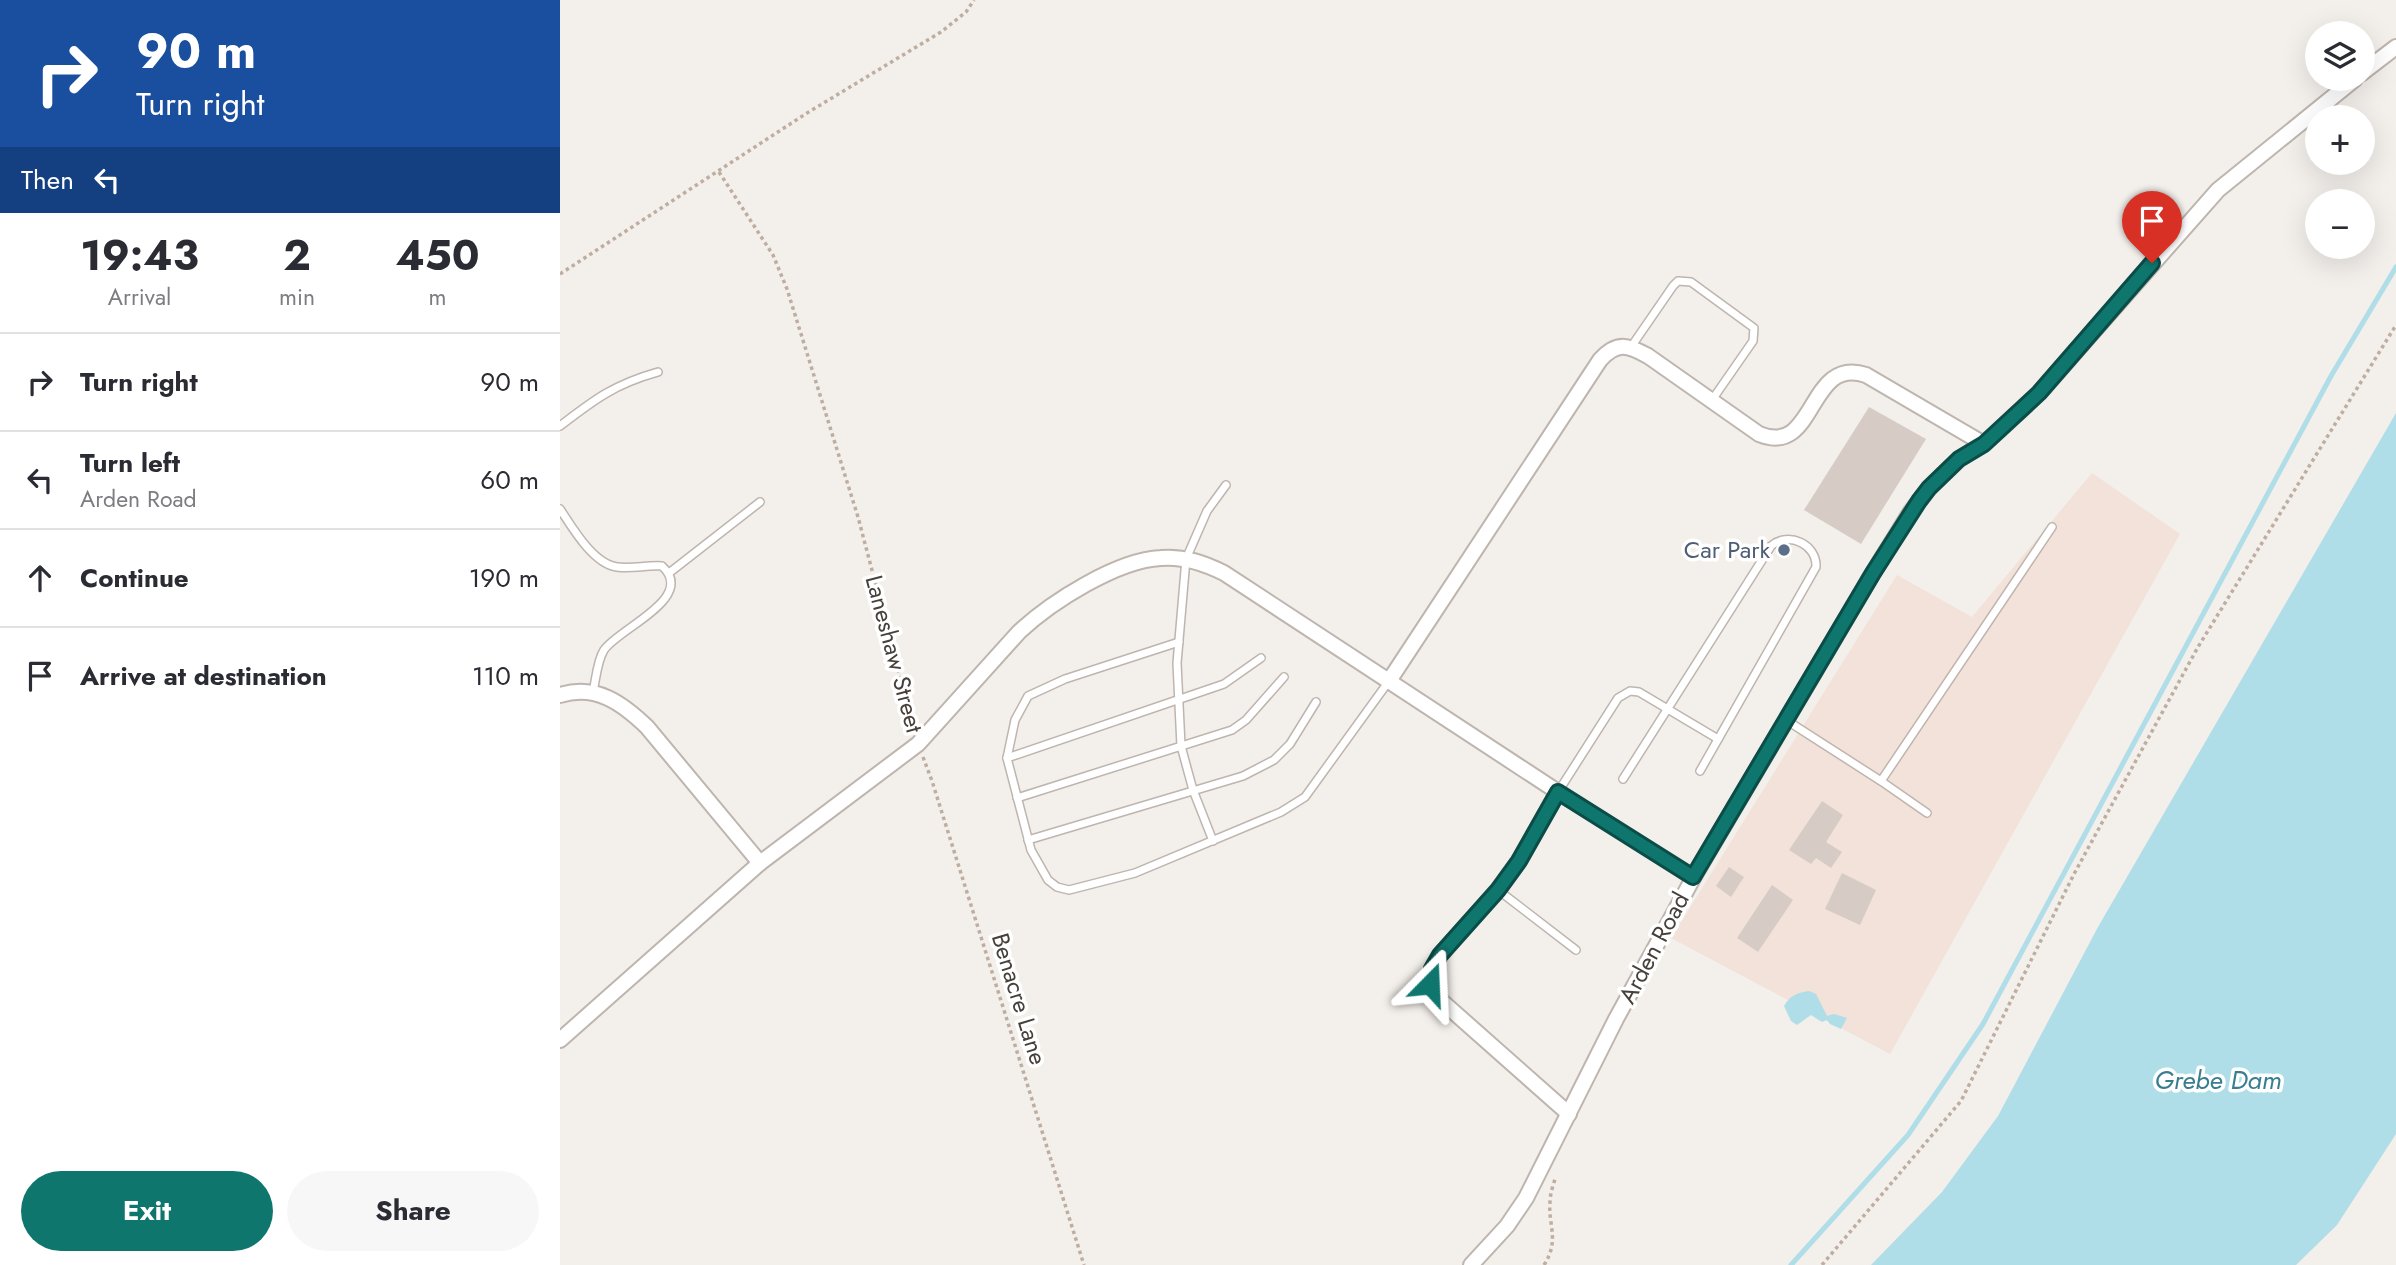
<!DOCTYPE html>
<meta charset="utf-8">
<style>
body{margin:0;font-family:Jost,sans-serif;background:#f7f7f7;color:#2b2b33;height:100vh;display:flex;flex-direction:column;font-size:26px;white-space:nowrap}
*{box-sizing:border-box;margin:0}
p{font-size:23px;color:#7c7c81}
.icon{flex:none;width:38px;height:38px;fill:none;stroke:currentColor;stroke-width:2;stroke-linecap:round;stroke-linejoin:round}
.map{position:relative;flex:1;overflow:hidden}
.side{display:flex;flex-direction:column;background:#fff;width:560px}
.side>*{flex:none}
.hud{background:#1a4fa0;color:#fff;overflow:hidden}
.fabs{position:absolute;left:1745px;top:21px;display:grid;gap:14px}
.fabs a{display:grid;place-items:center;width:70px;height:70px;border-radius:50%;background:#fff;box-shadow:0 7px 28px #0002;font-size:35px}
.pin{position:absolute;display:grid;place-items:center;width:60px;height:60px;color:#fff;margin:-72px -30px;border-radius:50% 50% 50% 0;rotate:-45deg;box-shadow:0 0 7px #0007}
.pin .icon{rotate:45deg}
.me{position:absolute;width:77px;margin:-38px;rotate:21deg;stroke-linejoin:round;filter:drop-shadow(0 0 5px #0008)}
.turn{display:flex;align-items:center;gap:24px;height:147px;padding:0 21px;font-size:32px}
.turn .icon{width:91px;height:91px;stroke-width:2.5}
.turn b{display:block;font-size:49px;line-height:60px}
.then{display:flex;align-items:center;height:66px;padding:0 21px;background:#0003;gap:14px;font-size:26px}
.eta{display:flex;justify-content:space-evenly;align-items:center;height:119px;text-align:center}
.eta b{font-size:42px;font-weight:700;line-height:49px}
.primary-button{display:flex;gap:14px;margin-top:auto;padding:14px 21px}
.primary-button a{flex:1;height:80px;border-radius:42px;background:#0f766e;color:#fff;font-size:28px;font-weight:700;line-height:80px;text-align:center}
.primary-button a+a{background:#f7f7f7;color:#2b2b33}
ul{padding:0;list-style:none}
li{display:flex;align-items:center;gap:21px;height:98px;padding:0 21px;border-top:2px solid #e1e1e2}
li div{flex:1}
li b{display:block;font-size:26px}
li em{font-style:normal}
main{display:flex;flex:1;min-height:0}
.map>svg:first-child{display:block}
</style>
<main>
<section class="side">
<div class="hud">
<div class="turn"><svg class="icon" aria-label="right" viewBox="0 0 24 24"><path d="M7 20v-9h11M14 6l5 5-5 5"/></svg><div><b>90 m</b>Turn right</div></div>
<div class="then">Then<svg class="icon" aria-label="left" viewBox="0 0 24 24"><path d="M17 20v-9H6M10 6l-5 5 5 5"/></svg></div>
</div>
<div class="eta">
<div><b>19:43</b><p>Arrival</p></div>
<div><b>2</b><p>min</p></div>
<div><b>450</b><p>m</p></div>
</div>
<ul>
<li><svg class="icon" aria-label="right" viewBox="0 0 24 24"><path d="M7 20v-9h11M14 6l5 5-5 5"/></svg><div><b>Turn right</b></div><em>90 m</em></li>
<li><svg class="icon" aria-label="left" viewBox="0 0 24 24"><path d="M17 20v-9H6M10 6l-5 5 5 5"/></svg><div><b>Turn left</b><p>Arden Road</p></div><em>60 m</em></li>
<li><svg class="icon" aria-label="ahead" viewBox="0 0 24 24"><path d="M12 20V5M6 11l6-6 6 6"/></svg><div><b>Continue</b></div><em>190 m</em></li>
<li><svg class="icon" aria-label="arrive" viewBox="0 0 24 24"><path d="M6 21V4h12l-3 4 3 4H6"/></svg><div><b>Arrive at destination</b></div><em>110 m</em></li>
</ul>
<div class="primary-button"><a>Exit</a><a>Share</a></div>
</section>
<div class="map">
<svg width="1836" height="1265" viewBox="0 0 1836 1265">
<rect width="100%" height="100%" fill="#f3efeb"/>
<path fill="#f2e2d9" d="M1532 473 1620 534 1330 1054 1111 938 1337 575 1412 617Z"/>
<g fill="#afdde8">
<path d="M1836 413V1134L1777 1225 1736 1265H1311L1382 1192 1438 1116 1538 927Z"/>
<path d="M1249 991 1256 994 1267 1016 1274 1014 1287 1018 1281 1029 1270 1024 1267 1020 1262 1022 1251 1015 1237 1025 1231 1021 1224 1006C1231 995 1236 993 1249 991Z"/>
</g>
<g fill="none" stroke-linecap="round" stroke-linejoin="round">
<path stroke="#afdde8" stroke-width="5" d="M1231 1265 1348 1135 1423 1024 1771 376 1836 267"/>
</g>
<g fill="#d7ccc5">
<path d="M1309 407 1366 439 1301 544 1244 510Z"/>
<path d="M1262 801 1283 815 1266 842 1282 852 1271 868 1256 858 1251 864 1229 850Z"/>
<path d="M1169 867 1184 877 1171 897 1156 886Z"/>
<path d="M1282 873 1316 890 1300 925 1265 909Z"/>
<path d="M1212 885 1233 900 1198 952 1177 938Z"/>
</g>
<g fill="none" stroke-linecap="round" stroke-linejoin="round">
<g stroke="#beb5ae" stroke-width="10">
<g id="service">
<path d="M1071 347 1113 286 1118 281 1131 282 1194 328 1193 341 1152 400"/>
<path d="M0 426C35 399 55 384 98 372"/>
<path d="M0 509C12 527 33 564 57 567 72 569 87 565 102 566 137 598 59 628 44 650 37 661 36 679 33 692"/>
<path d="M109 573 200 502"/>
<path d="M619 642 505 679 468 696 455 720 447 758 471 850 488 880 497 887 509 890 575 873 721 812 745 797 829 681"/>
<path d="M1226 720 1321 781 1492 527"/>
<path d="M447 758 664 684 701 658"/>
<path d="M1063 779 1211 546C1228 531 1257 544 1256 567L1140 771"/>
<path d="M1321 781 1367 813"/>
<path d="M457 798 672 730 686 720 724 677"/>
<path d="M468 840 683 776 714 760 730 744 756 702"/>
<path d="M653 841 633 790 621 746 617 663 626 559 647 511 666 485"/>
<path d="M1133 877 998 792 1058 698 1070 691 1079 692 1158 739"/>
<path d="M938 890 1016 950"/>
</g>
</g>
<g stroke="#beb5ae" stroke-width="18">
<g id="minor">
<path d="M1802 73 1836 47"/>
<path d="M829 681 1040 360C1057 341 1068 345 1088 356L1199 434C1257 458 1247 355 1306 375L1424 444"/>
<path d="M0 695C36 684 62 703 87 727L200 863"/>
<path d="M0 1040 200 863 358 744 459 632C491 602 557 560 601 558 624 556 644 563 664 573L998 792 959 861 938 890 880 955 872 969 870 984 878 998 1009 1114"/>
<path d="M911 1265 947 1226 966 1198 1056 1019 1137 871 1313 573 1350 513 1369 488 1399 459 1424 444 1479 393 1658 190 1795 79"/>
</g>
</g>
<g stroke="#beaea1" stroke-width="3.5" stroke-dasharray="3.5 3.5" stroke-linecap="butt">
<path d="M159 172 213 255 227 289 298 517 353 726"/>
<path d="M0 274 247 113 381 32 406 12 414 0"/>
<path d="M363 757 372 781 524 1265"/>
<path d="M984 1265C1000 1240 988 1226 990 1202 990 1194 993 1186 995 1179"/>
<path d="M1262 1265 1401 1101 1514 874 1638 647 1836 325"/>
</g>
<use href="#service" stroke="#fff" stroke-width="7"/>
<use href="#minor" stroke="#fff" stroke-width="14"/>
</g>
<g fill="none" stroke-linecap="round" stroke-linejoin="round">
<g stroke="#0a4d48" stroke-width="18">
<path id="route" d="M870 984 872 969 880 955 938 890 959 861 998 792 1133 877 1313 573 1359 501 1369 488 1399 459 1424 444 1479 393 1592 263"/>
</g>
<use href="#route" stroke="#0f766e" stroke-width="12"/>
</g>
<circle fill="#5c6f8a" stroke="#fff" stroke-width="2.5" cx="1224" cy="550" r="7"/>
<g text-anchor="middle" stroke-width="7" stroke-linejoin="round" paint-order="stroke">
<g font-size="24" fill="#4e5e75" stroke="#fff" text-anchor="end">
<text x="1210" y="558">Car Park</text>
</g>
<g font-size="24" fill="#473f3a" stroke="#fff">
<text transform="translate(334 654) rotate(75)" y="8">Laneshaw Street</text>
<text transform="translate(1094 948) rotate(-62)" y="8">Arden Road</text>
<text transform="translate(459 999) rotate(73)" y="8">Benacre Lane</text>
</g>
<g font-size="26" font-style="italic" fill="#387e90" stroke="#fff">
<text x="1658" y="1089">Grebe Dam</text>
</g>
</g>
</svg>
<div class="fabs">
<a><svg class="icon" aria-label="layers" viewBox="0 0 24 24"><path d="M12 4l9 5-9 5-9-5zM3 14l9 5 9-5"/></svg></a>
<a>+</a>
<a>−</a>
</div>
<div class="pin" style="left:1592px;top:263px;background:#d93025"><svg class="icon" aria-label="arrive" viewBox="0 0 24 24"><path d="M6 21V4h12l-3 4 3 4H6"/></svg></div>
<svg class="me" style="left:870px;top:984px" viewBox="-20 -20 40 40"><path d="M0-17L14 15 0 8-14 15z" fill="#0f766e" stroke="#fff" stroke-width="4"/></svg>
</div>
</main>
